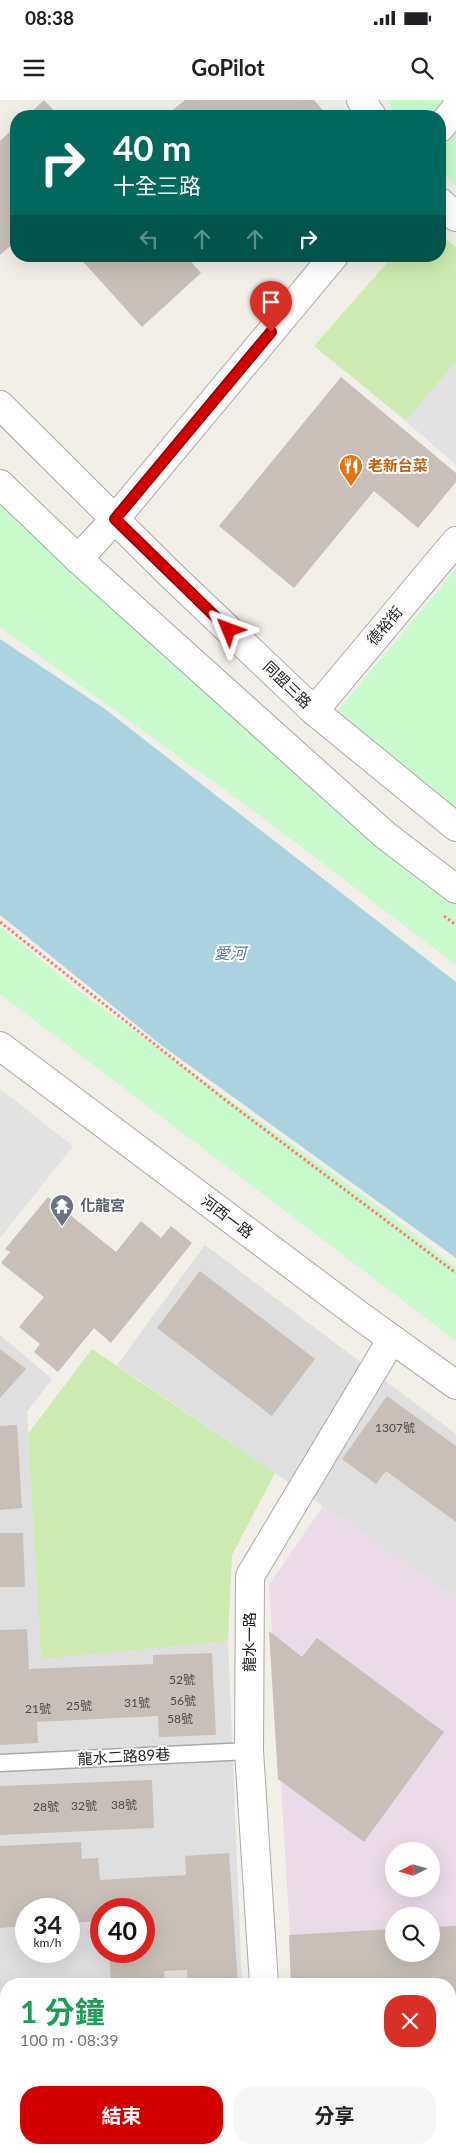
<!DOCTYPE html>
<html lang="zh-TW">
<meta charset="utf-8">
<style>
body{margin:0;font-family:Lato,"Noto Sans TC",sans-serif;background:#f6f6f6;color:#202124;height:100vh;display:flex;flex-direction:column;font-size:19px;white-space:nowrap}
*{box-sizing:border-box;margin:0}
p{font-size:16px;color:#757577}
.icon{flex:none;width:28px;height:28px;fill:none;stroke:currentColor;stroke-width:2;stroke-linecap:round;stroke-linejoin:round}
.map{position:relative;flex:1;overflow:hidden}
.details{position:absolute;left:0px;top:1878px;width:456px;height:176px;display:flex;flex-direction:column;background:#fff;border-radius:20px 20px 0 0;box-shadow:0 5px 20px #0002}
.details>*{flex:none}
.banner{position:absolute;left:10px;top:10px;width:436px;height:152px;border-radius:20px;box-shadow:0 5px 20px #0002;background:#00695c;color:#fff;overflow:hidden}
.needle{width:32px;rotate:264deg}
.fabs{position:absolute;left:385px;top:1742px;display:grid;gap:10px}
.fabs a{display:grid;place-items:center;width:55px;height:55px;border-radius:50%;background:#fff;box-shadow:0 5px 20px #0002;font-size:25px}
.speed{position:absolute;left:15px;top:1798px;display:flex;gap:10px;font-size:25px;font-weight:700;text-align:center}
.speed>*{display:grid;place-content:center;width:65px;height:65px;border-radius:50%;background:#fff;box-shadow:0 5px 20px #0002;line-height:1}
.speed small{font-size:12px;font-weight:400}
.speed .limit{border:8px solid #d22;background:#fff;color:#111}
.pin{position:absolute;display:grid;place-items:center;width:42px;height:42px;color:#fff;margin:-51px -21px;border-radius:50% 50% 50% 0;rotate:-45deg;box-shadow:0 0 5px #0007}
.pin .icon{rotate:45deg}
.me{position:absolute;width:55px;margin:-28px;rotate:314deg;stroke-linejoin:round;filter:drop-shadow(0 0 4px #0008)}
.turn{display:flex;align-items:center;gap:18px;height:105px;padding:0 20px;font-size:22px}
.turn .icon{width:65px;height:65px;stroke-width:2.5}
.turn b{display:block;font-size:35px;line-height:42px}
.lanes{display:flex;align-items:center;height:48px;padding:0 20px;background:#0003;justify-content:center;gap:25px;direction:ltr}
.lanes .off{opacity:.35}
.round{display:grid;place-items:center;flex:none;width:52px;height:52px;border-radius:20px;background:#f6f6f6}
.head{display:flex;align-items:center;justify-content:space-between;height:85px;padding:0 20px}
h1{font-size:30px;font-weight:700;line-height:38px;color:#1e9e55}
.button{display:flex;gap:10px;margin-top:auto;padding:10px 20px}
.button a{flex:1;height:58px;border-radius:20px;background:#d40000;color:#fff;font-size:20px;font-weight:700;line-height:58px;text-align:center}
.button a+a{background:#f6f6f6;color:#202124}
.status{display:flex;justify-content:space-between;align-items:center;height:35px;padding:0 25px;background:#fff;direction:ltr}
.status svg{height:14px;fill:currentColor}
header{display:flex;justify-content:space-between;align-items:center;height:65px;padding:0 20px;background:#fff;font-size:22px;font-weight:700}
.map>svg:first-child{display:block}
</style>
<div class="status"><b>08:38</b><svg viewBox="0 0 49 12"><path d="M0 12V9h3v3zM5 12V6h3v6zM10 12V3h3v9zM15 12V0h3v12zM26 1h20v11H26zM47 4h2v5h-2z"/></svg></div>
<header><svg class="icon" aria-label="menu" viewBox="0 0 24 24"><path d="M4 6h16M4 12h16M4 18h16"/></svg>GoPilot<svg class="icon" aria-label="search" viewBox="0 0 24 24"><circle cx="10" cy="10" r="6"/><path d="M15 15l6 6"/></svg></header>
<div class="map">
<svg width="456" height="2053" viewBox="0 0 456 2053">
<rect width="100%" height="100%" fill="#f2efe9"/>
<g fill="#e0dfdf" fill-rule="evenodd">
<path d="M205 1145 456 1334V1497L117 1265Z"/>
<path d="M0 1235 52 1279 27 1312 41 1558 228 1541 242 1884H6V2048H249V2053H0ZM26 1809H69V1851H26ZM101 1809H144V1851H101Z"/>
</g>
<path fill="#ebdbe8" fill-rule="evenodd" d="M323 1406 456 1497V2053H303V2048H450V1884H293L269 1485ZM394 1751H431V1789H394ZM394 1816H431V1854H394Z"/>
<g fill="#cdebb0">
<path d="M440 134 456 147V262L406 321 314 246 393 156H440Z"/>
<path d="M92 1249 275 1373 232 1455 228 1541 41 1559 28 1334Z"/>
</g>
<g fill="#c8facc">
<path d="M387 0H456V86L440 71V16H397Z"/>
<path d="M0 395 456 799V865L262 717 0 527Z"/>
<path d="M456 469V709L335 614Z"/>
<path d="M0 826 76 889 382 1109 456 1167V1241L0 894Z"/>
</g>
<g fill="#e2e2e2">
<path d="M456 262V365L406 321Z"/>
<path d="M0 989 73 1046 0 1138Z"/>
</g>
<path fill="#aad3df" d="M0 539 105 609 456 882V1158L161 945 0 815Z"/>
<g fill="#c7bfb8">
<path d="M44 0 59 16H27Z"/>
<path d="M185 0H314L328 16H165Z"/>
<path d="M16 26V141L0 155V41Z"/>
<path d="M78 156H186L201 173 142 227Z"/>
<path d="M341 277 456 373V382L418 428 374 391 294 488 219 426Z"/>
<path d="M48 1097 116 1152 141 1121 161 1138 171 1126 192 1143 111 1243 94 1228 58 1272 34 1252 40 1244 19 1227 44 1197 1 1163 10 1152 5 1149Z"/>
<path d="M200 1171 315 1259 272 1316 157 1228Z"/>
<path d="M0 1249 26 1269 0 1298Z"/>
<path d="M387 1296 456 1346V1422L386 1371 376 1384 342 1359Z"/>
<path d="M17 1325 22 1408 0 1410V1326Z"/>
<path d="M0 1433H23L25 1487H0Z"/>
<path d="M27 1529 29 1569 153 1564V1555L212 1553 216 1635 159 1637 158 1616 37 1622 38 1643 0 1645V1530Z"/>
<path d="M269 1531 302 1557 317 1538 444 1632 364 1742 278 1679Z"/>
<path d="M152 1680 154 1728 0 1735V1686Z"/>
<path d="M81 1742 82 1759 98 1758 100 1780 186 1775 185 1756 229 1753 238 1884H188L187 1870 164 1871 165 1884H111L109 1851H144V1809H101V1821L69 1823V1809H26V1826L0 1828V1746Z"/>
<path d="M456 1826V2053H300V2048H450V1884H291L289 1835 394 1829V1854H431V1827Z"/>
<path d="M0 1968H6V2048H245V2053H0Z"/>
</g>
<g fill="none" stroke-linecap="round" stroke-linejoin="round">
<g stroke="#a9a9a9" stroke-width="19">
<path id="service" d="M0 1663 249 1651"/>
</g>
<g stroke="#a9a9a9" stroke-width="30">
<g id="minor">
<path d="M361 0 372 16"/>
<path d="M440 102 456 117"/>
<path d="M314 611 456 441"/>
<path d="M0 946 360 1216 456 1285"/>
<path d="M264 1884 249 1651 250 1476 392 1239"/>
<path d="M275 2048 276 2053"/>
</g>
</g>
<g stroke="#a9a9a9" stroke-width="30">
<g id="tertiary">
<path d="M440 28 456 8"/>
<path d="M0 305 169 473 314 611 456 727"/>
<path d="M0 384 78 459 385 735 456 789"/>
<path d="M78 459 115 419 334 156"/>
</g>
</g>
<g stroke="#fa8072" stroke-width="3" stroke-dasharray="2.5 2.5" stroke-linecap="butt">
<path d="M444 816 456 825"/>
<path d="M0 822 224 999 456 1173"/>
</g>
<use href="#service" stroke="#fff" stroke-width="16"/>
<use href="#minor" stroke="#fff" stroke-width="28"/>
<use href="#tertiary" stroke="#fff" stroke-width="28"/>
</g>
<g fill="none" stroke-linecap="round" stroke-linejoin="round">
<g stroke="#8a0000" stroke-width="12">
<path id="route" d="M229 530 115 419 271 232"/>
</g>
<use href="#route" stroke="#d40000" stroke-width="9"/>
</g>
<defs>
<g id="restaurant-pin" transform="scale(1.25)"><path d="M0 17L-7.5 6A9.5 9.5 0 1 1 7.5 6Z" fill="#e8710a" stroke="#fff"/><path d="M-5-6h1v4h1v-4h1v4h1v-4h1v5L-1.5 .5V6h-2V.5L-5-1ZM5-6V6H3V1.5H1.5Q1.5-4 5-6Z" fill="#fff"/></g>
<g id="temple-pin" transform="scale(1.25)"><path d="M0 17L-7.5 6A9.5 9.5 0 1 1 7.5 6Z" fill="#6b7280" stroke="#fff"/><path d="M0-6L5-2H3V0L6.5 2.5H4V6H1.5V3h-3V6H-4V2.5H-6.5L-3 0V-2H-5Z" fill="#fff"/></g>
</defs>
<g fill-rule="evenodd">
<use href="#restaurant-pin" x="351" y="366"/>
<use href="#temple-pin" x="62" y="1106"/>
</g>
<g text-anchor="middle" stroke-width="4" stroke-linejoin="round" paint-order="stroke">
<g font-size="12" fill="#4b4948">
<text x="395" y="1332">1307號</text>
<text x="182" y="1584">52號</text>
<text x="183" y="1605">56號</text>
<text x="137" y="1607">31號</text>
<text x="79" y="1610">25號</text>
<text x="38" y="1613">21號</text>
<text x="180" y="1623">58號</text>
<text x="124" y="1709">38號</text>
<text x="84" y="1710">32號</text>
<text x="46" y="1711">28號</text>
</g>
<g font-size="15" font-weight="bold" fill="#c56008" stroke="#fff" text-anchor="start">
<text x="368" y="371">老新台菜</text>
</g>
<g font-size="15" fill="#222" stroke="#fff">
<text transform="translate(385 526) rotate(-50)" y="5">德裕街</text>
<text transform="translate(287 585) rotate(44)" y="5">同盟三路</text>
<text transform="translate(227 1117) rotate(37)" y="5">河西一路</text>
<text transform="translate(250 1542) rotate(-90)" y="5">龍水一路</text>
<text transform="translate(124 1657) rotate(-3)" y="5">龍水二路89巷</text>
</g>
<g font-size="15" font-weight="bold" fill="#5b616d" stroke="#fff" text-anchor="start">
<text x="80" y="1111">化龍宮</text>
</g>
<g font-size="16" font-style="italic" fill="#4a7aab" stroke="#fff">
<text x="230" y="859">愛河</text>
</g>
</g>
</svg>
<div class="fabs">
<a><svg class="needle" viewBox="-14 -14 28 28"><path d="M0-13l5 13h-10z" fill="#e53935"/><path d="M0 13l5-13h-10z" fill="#757577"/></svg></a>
<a><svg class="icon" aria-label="search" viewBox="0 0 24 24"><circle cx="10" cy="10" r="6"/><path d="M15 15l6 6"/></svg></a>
</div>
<div class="speed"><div>34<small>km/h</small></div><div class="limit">40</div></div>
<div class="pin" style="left:271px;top:232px;background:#d93025"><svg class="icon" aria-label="arrive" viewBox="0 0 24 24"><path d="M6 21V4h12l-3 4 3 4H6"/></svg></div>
<svg class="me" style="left:229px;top:530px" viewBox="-20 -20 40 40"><path d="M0-17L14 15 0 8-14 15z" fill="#d40000" stroke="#fff" stroke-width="4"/></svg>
<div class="banner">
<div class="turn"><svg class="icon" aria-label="right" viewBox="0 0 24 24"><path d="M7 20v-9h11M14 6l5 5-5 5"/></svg><div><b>40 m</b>十全三路</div></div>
<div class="lanes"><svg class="icon off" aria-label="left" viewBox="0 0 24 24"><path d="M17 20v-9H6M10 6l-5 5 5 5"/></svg><svg class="icon off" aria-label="ahead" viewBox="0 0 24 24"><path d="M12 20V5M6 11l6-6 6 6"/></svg><svg class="icon off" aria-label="ahead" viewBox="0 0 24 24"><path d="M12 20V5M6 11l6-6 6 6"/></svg><svg class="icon" aria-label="right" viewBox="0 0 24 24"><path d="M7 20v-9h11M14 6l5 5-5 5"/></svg></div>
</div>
<section class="details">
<div class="head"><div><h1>1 分鐘</h1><p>100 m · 08:39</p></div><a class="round" style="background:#d93025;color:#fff"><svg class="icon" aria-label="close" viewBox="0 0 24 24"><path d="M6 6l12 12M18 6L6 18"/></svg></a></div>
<div class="button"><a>結束</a><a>分享</a></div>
</section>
</div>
